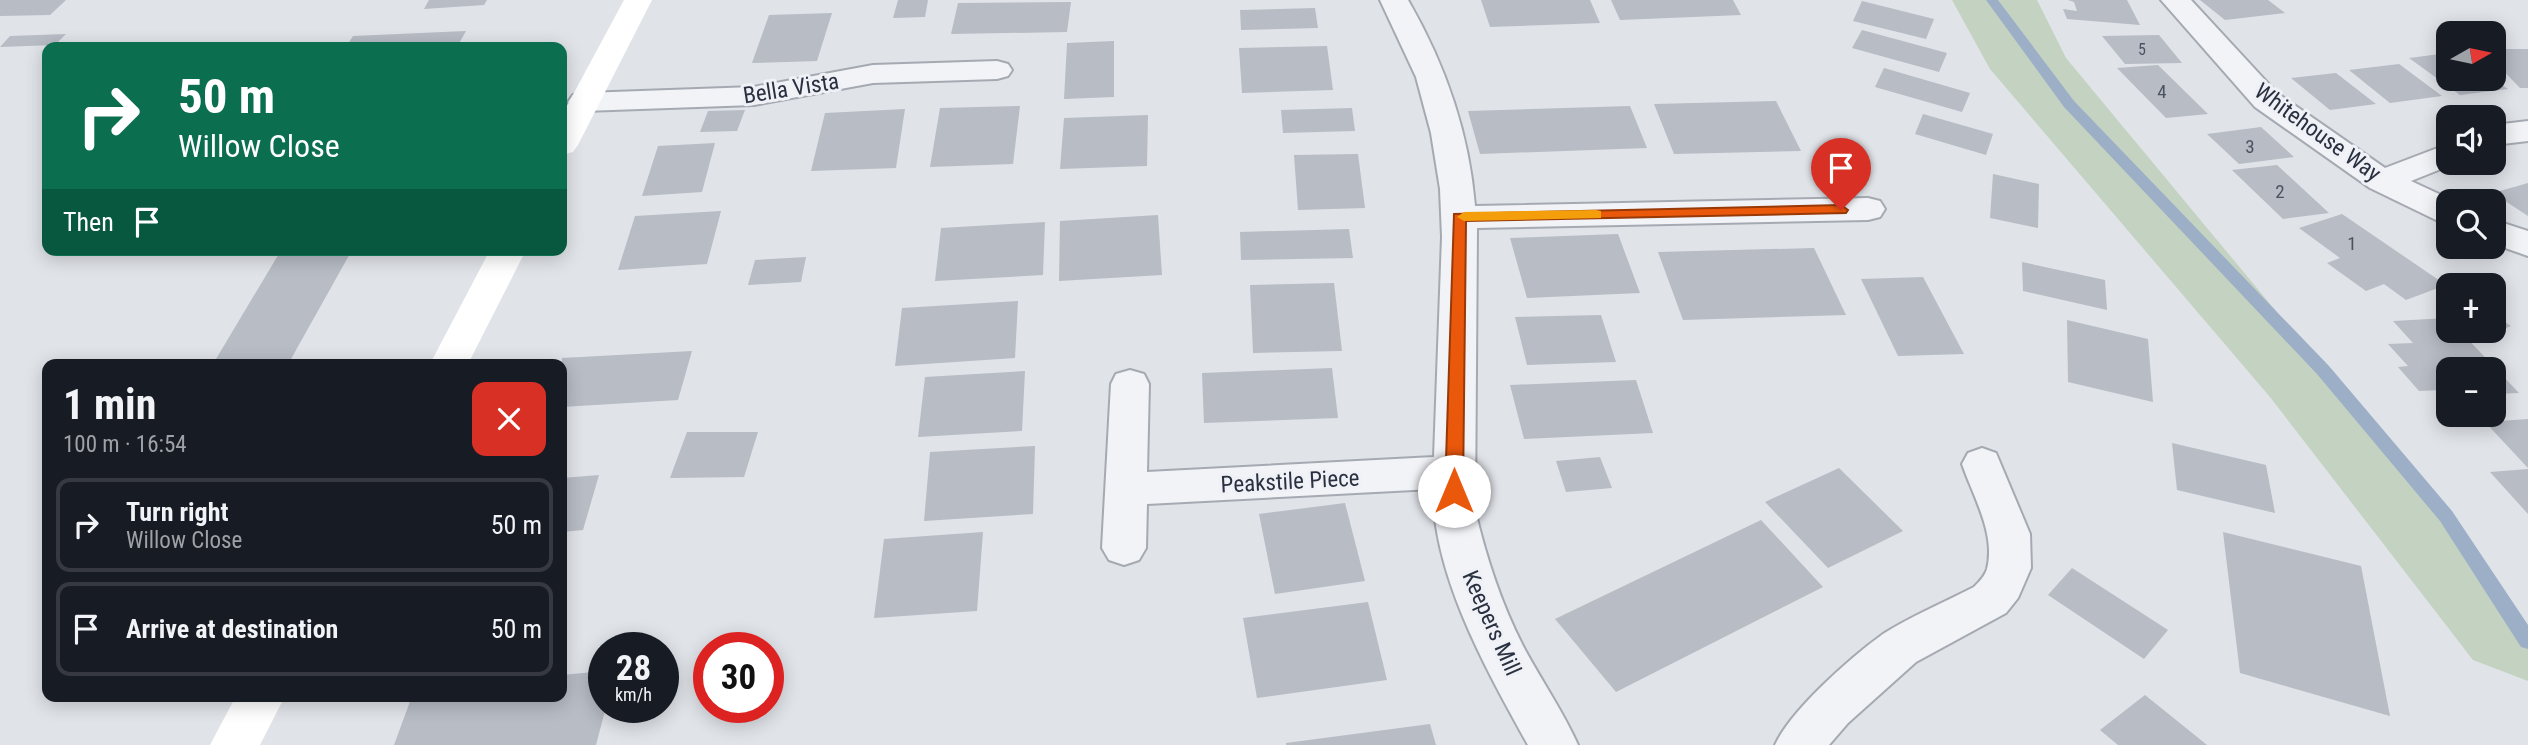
<!DOCTYPE html>
<meta charset="utf-8">
<style>
body{margin:0;font-family:"Roboto Condensed",sans-serif;background:#242831;color:#f1f3f6;height:100vh;display:flex;flex-direction:column;font-size:26px;white-space:nowrap}
*{box-sizing:border-box;margin:0}
p{font-size:23px;color:#9ea1a6}
.icon{flex:none;width:38px;height:38px;fill:none;stroke:currentColor;stroke-width:2;stroke-linecap:round;stroke-linejoin:round}
.map{position:relative;flex:1;overflow:hidden}
.drawer{position:absolute;left:42px;top:359px;width:525px;height:343px;display:flex;flex-direction:column;background:#171b24;border-radius:14px;box-shadow:0 4px 18px #0003}
.drawer>*{flex:none}
.guide{position:absolute;left:42px;top:42px;width:525px;height:214px;border-radius:14px;box-shadow:0 4px 18px #0003;background:#0b6e4f;color:#fff;overflow:hidden}
.needle{width:46px;rotate:81deg}
.buttons{position:absolute;left:2436px;top:21px;display:grid;gap:14px}
.buttons a{display:grid;place-items:center;width:70px;height:70px;border-radius:14px;background:#171b24;box-shadow:0 4px 18px #0003;font-size:35px}
.speed{position:absolute;left:588px;top:632px;display:flex;gap:14px;font-size:35px;font-weight:700;text-align:center}
.speed>*{display:grid;place-content:center;width:91px;height:91px;border-radius:50%;background:#171b24;box-shadow:0 4px 18px #0003;line-height:1}
.speed small{font-size:18px;font-weight:400}
.speed .limit{border:10px solid #d22;background:#fff;color:#111}
.pin{position:absolute;display:grid;place-items:center;width:60px;height:60px;color:#fff;margin:-72px -30px;border-radius:50% 50% 50% 0;rotate:-45deg;box-shadow:0 0 7px #0007}
.pin .icon{rotate:45deg}
.me{position:absolute;width:77px;margin:-38px;rotate:0deg;stroke-linejoin:round;filter:drop-shadow(0 0 5px #0008)}
.turn{display:flex;align-items:center;gap:24px;height:147px;padding:0 21px;font-size:32px}
.turn .icon{width:91px;height:91px;stroke-width:2.5}
.turn b{display:block;font-size:49px;line-height:60px}
.then{display:flex;align-items:center;height:66px;padding:0 21px;background:#0003;gap:14px;font-size:26px}
.round{display:grid;place-items:center;flex:none;width:74px;height:74px;border-radius:14px;background:#242831}
.headline{display:flex;align-items:center;justify-content:space-between;height:119px;padding:0 21px}
h1{font-size:42px;font-weight:700;line-height:52px}
ul{padding:0;list-style:none}
li{display:flex;align-items:center;gap:21px;height:94px;margin:0 14px 10px;padding:0 7px;border:4px solid #363941;border-radius:14px}
li div{flex:1}
li b{display:block;font-size:26px}
li em{font-style:normal}
.map>svg:first-child{display:block}
</style>
<div class="map">
<svg width="2528" height="745" viewBox="0 0 2528 745">
<rect width="100%" height="100%" fill="#e0e3e8"/>
<path fill="#c4d2c1" d="M1952 0H2037L2066 58 2446 516 2528 641V681L2473 660 2270 397 1990 69Z"/>
<g fill="none" stroke-linecap="round" stroke-linejoin="round">
<path fill="#9cafc7" fill-rule="evenodd" d="M1986 0H1998L2074 101 2329 366 2452 511 2528 625V649L2521 647 2440 521 2317 374 2064 107Z"/>
</g>
<g fill="#b7bcc5">
<path d="M0 0H66L50 15 0 16Z"/>
<path d="M429 0H487L484 5 424 9Z"/>
<path d="M898 0H928L925 17 893 18Z"/>
<path d="M1481 0H1590L1600 23 1490 27Z"/>
<path d="M1611 0H1733L1741 15 1620 20Z"/>
<path d="M2068 0H2127L2140 25 2067 19 2063 9 2077 11 2074 2Z"/>
<path d="M2200 0H2268L2285 13 2225 20Z"/>
<path d="M1862 1 1934 19 1926 39 1853 21Z"/>
<path d="M1071 2 1067 32 951 34 958 3Z"/>
<path d="M1315 8 1318 28 1241 30 1240 10Z"/>
<path d="M832 13 817 61 752 63 769 15Z"/>
<path d="M1862 30 1947 53 1939 72 1852 48Z"/>
<path d="M466 31 457 47H346L353 36Z"/>
<path d="M66 34 55 45 0 47 10 36Z"/>
<path d="M2159 35 2182 63 2125 64 2102 36Z"/>
<path d="M1114 41V97L1064 99 1067 43Z"/>
<path d="M1327 46 1333 90 1242 93 1239 48Z"/>
<path d="M2494 49H2528V88H2520L2494 61Z"/>
<path d="M2448 53V79H2493L2508 89 2460 95 2409 58Z"/>
<path d="M2399 64 2442 96 2390 103 2349 70Z"/>
<path d="M2158 65 2208 114 2166 118 2117 68Z"/>
<path d="M1884 68 1970 93 1962 112 1875 87Z"/>
<path d="M2336 73 2376 104 2330 110 2291 78Z"/>
<path d="M1776 101 1801 151 1674 154 1654 104Z"/>
<path d="M1020 106 1013 164 930 167 940 108Z"/>
<path d="M1630 106 1647 148 1480 154 1468 111Z"/>
<path d="M1352 108 1355 131 1283 133 1281 110Z"/>
<path d="M905 109 896 168 811 171 825 113Z"/>
<path d="M745 110 737 131 700 132 708 111Z"/>
<path d="M1923 114 1993 134 1986 155 1915 134Z"/>
<path d="M1148 115 1147 166 1060 169 1064 118Z"/>
<path d="M2261 127 2294 157 2239 164 2207 134Z"/>
<path d="M715 143 702 192 642 196 658 146Z"/>
<path d="M1358 154 1365 208 1298 210 1294 155Z"/>
<path d="M2277 165 2329 213 2283 219 2232 170Z"/>
<path d="M1993 174 2039 184 2038 228 1990 218Z"/>
<path d="M2528 183V216L2493 193Z"/>
<path d="M721 211 707 264 618 270 635 216Z"/>
<path d="M2342 214 2446 285 2406 300 2384 284 2366 291 2327 263 2340 258 2299 228Z"/>
<path d="M1158 215 1162 275 1059 281 1060 221Z"/>
<path d="M1045 222 1043 275 935 281 941 228Z"/>
<path d="M1349 229 1353 258 1241 260 1240 232Z"/>
<path d="M1618 234 1640 293 1527 298 1510 238Z"/>
<path d="M1814 248 1846 315 1683 320 1658 252Z"/>
<path d="M352 250 291 359 213 364 280 252Z"/>
<path d="M806 257 801 282 748 285 755 260Z"/>
<path d="M2022 262 2105 280 2107 310 2023 291Z"/>
<path d="M1923 277 1964 354 1898 356 1861 279Z"/>
<path d="M1334 283 1342 351 1253 353 1250 285Z"/>
<path d="M1018 301 1015 358 895 366 902 308Z"/>
<path d="M1601 315 1616 362 1527 365 1515 317Z"/>
<path d="M2494 315 2511 326 2485 337 2475 331H2494Z"/>
<path d="M2448 318V331H2460L2519 393 2494 394V369H2448V395L2443 390 2419 391 2398 367 2408 366 2388 344 2413 343 2393 321Z"/>
<path d="M2067 320 2148 339 2153 402 2068 382Z"/>
<path d="M692 351 678 400 562 407V358Z"/>
<path d="M1332 368 1338 418 1204 423 1202 373Z"/>
<path d="M1025 371 1022 431 918 437 925 377Z"/>
<path d="M1636 380 1653 433 1524 439 1510 385Z"/>
<path d="M2528 419V468L2485 422Z"/>
<path d="M687 432H758L744 477 670 478Z"/>
<path d="M2172 443 2266 465 2275 513 2177 490Z"/>
<path d="M1035 446 1033 514 924 521 930 452Z"/>
<path d="M1600 457 1612 488 1566 492 1556 461Z"/>
<path d="M1839 468 1903 531 1828 568 1765 502Z"/>
<path d="M2528 469V514L2490 472Z"/>
<path d="M599 475 583 530 562 532V478Z"/>
<path d="M1345 503 1365 581 1275 594 1259 514Z"/>
<path d="M1761 520 1823 587 1616 692 1555 619Z"/>
<path d="M983 532 977 611 874 618 884 539Z"/>
<path d="M2223 532 2361 566 2390 716 2240 673Z"/>
<path d="M2072 568 2168 630 2144 659 2048 595Z"/>
<path d="M1368 602 1387 680 1257 698 1243 618Z"/>
<path d="M604 671V707H606L596 745H394L412 696H562V675Z"/>
<path d="M2145 695 2207 745H2118L2100 730Z"/>
<path d="M1430 724 1436 745H1286V743Z"/>
</g>
<g fill="none" stroke-linecap="round" stroke-linejoin="round">
<g stroke="#a5aab2" stroke-width="4">
<g id="street">
<path d="M1380 0H1408C1445 64 1469 132 1475 206L1868 198 1880 201 1885 209 1880 217 1868 220 1477 228 1475 510C1486 557 1501 603 1523 646 1541 680 1563 711 1578 745H1528C1487 671 1433 576 1433 489L1147 504 1146 548 1139 560 1124 565 1109 560 1102 548 1111 384 1116 374 1130 370 1144 374 1149 384 1147 472 1434 457 1442 237 1440 189 1431 133 1416 77Z"/>
<path d="M2161 0H2191L2277 93 2385 168 2448 144V163H2456L2411 181 2454 201H2448V223L2436 220 2370 188 2255 107Z"/>
<path d="M997 61 1008 64 1012 70 1008 76 997 79 873 83 754 105 584 111 573 109 568 102 573 95 584 93 754 87 873 65Z"/>
<path d="M2528 121V141L2494 145V125Z"/>
<path d="M2494 220 2528 231V256L2494 244Z"/>
<path d="M1982 448 1996 453 2030 534 2031 568 2018 598 2006 613 1916 662 1848 723 1829 745H1775C1791 710 1851 657 1883 634 1911 616 1945 602 1974 587 1979 582 1985 576 1987 569 1996 534 1973 496 1962 464L1968 453Z"/>
</g>
</g>
<use href="#street" fill="#f2f3f7" fill-rule="evenodd"/>
<g fill="#fff" fill-rule="evenodd">
<path d="M624 0H652L578 145 573 152 562 155V115Z"/>
<path d="M490 250H526L468 364H430Z"/>
<path d="M236 696H285L260 745H210Z"/>
</g>
</g>
<path fill="#ea580c" stroke="#983908" stroke-width="2" d="M1841 205 1848 210 1846 213 1466 221 1463 491 1460 496H1448L1445 491 1454 214Z"/>
<path fill="#f59e0b" d="M1596 210 1601 211V218L1464 221 1457 217 1464 212Z"/>
<g text-anchor="middle" stroke-width="6" stroke-linejoin="round" paint-order="stroke">
<g font-size="16" fill="#4c5360">
<text x="2142" y="55">5</text>
</g>
<g font-size="19" fill="#4c5360">
<text x="2162" y="98">4</text>
<text x="2250" y="153">3</text>
<text x="2280" y="198">2</text>
<text x="2352" y="250">1</text>
</g>
<g font-size="23" fill="#29303f" stroke="#eff1f6">
<text transform="translate(791 88) rotate(-9)" y="8">Bella Vista</text>
<text transform="translate(2318 132) rotate(36)" y="8">Whitehouse Way</text>
<text transform="translate(1290 481) rotate(-3)" y="8">Peakstile Piece</text>
<text transform="translate(1492 623) rotate(66)" y="8">Keepers Mill</text>
</g>
</g>
</svg>
<div class="buttons">
<a><svg class="needle" viewBox="-14 -14 28 28"><path d="M0-13l5 13h-10z" fill="#e53935"/><path d="M0 13l5-13h-10z" fill="#9ea1a6"/></svg></a>
<a><svg class="icon" aria-label="sound" viewBox="0 0 24 24"><path d="M4 9h4l5-4v14l-5-4H4zM17 9q2 3 0 6"/></svg></a>
<a><svg class="icon" aria-label="search" viewBox="0 0 24 24"><circle cx="10" cy="10" r="6"/><path d="M15 15l6 6"/></svg></a>
<a>+</a>
<a>−</a>
</div>
<div class="speed"><div>28<small>km/h</small></div><div class="limit">30</div></div>
<div class="pin" style="left:1841px;top:210px;background:#d93025"><svg class="icon" aria-label="arrive" viewBox="0 0 24 24"><path d="M6 21V4h12l-3 4 3 4H6"/></svg></div>
<svg class="me" style="left:1454px;top:491px" viewBox="-20 -20 40 40"><circle r="19" fill="#fff"/><path d="M0-13L10 11 0 6-10 11z" fill="#ea580c"/></svg>
<div class="guide">
<div class="turn"><svg class="icon" aria-label="right" viewBox="0 0 24 24"><path d="M7 20v-9h11M14 6l5 5-5 5"/></svg><div><b>50 m</b>Willow Close</div></div>
<div class="then">Then<svg class="icon" aria-label="arrive" viewBox="0 0 24 24"><path d="M6 21V4h12l-3 4 3 4H6"/></svg></div>
</div>
<section class="drawer">
<div class="headline"><div><h1>1 min</h1><p>100 m · 16:54</p></div><a class="round" style="background:#d93025;color:#fff"><svg class="icon" aria-label="close" viewBox="0 0 24 24"><path d="M6 6l12 12M18 6L6 18"/></svg></a></div>
<ul>
<li><svg class="icon" aria-label="right" viewBox="0 0 24 24"><path d="M7 20v-9h11M14 6l5 5-5 5"/></svg><div><b>Turn right</b><p>Willow Close</p></div><em>50 m</em></li>
<li><svg class="icon" aria-label="arrive" viewBox="0 0 24 24"><path d="M6 21V4h12l-3 4 3 4H6"/></svg><div><b>Arrive at destination</b></div><em>50 m</em></li>
</ul>
</section>
</div>
